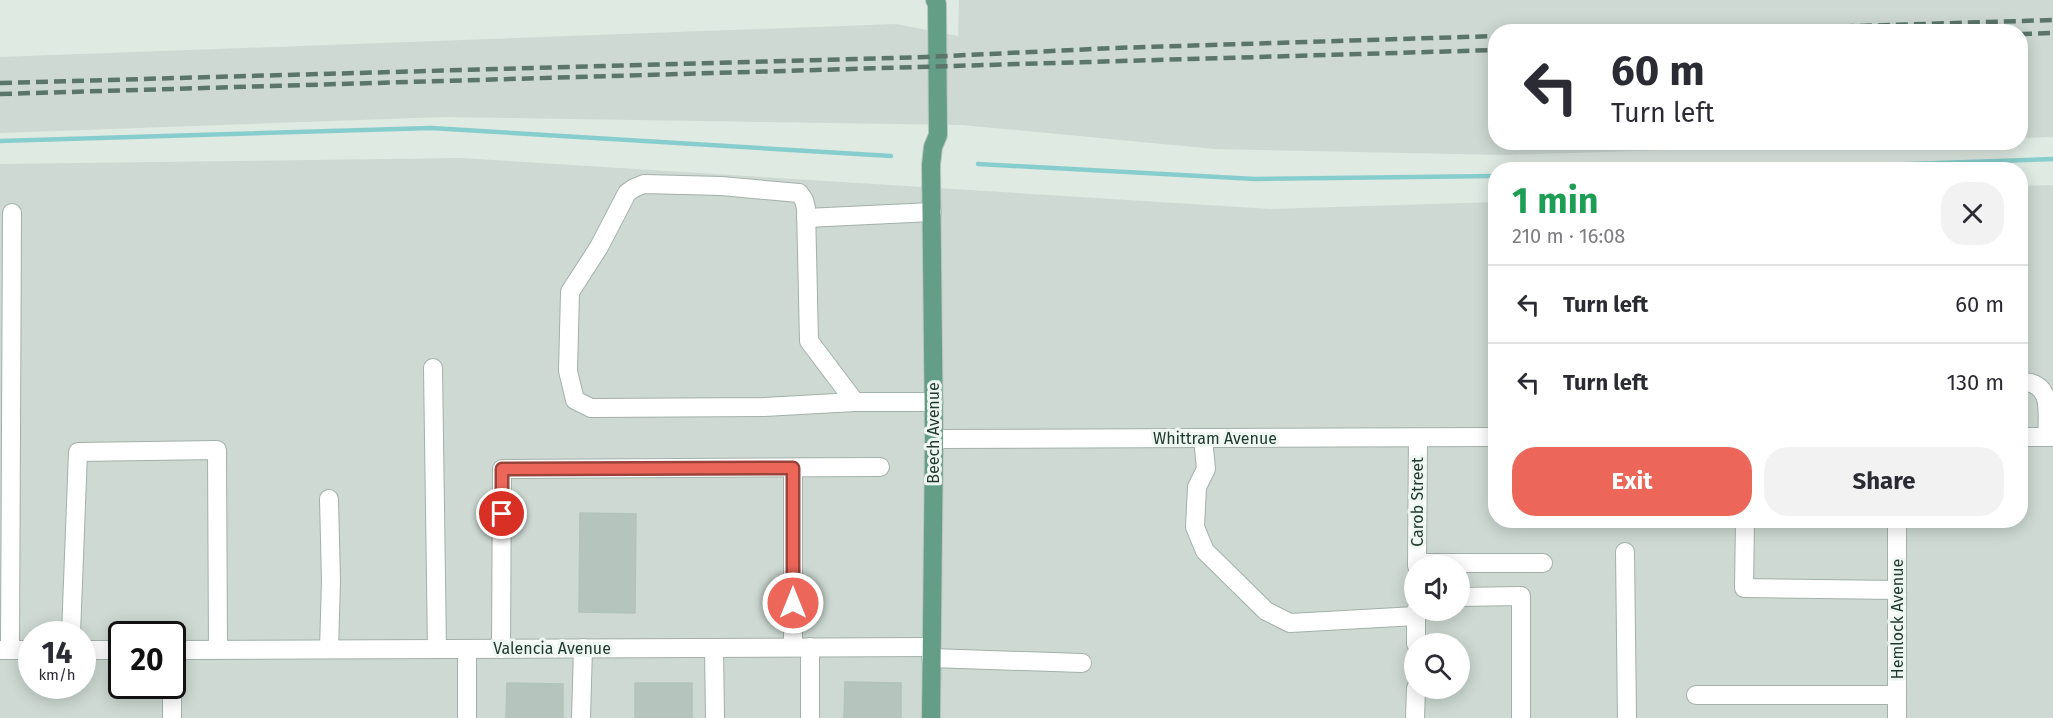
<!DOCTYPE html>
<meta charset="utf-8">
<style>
body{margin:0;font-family:"Fira Sans",sans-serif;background:#f2f2f3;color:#2b2b33;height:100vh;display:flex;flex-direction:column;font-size:22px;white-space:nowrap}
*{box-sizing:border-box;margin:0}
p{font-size:20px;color:#7c7c81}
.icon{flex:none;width:33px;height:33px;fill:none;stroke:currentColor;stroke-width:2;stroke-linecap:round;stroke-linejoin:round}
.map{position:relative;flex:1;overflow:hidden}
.drawer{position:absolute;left:1488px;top:162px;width:540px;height:366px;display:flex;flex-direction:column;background:#fff;border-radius:24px;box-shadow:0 3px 15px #0003}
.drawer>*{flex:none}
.top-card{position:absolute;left:1488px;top:24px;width:540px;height:126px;border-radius:24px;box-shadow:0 3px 15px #0003;background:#fff;color:#2b2b33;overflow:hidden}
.fabs{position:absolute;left:1404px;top:555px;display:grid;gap:12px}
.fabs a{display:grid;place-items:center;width:66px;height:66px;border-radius:50%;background:#fff;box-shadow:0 3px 15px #0003;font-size:30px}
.speed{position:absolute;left:18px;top:621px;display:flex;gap:12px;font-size:30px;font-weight:700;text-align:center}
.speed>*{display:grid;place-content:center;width:78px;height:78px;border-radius:50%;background:#fff;box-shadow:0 3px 15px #0003;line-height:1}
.speed small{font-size:15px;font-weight:400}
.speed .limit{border:3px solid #111;border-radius:9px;background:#fff;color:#111}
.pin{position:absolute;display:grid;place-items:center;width:51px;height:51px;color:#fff;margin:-26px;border:3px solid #fff;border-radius:50%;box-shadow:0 2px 6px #0007}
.me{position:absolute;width:66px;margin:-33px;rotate:0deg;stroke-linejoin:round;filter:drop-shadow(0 0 4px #0008)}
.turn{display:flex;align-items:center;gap:21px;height:126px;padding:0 24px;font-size:27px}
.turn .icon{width:78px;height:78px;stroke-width:2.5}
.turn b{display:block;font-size:42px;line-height:51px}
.round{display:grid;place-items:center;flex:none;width:63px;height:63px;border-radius:24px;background:#f2f2f3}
.summary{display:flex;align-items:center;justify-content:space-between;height:102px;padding:0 24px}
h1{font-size:36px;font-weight:700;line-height:45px;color:#1e9e55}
.button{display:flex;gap:12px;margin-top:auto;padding:12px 24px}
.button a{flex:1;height:69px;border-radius:24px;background:#ec675a;color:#fff;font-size:24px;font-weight:700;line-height:69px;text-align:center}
.button a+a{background:#f2f2f3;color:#2b2b33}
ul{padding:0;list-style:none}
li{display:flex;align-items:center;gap:18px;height:78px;padding:0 24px;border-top:2px solid #e1e1e2}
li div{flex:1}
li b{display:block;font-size:22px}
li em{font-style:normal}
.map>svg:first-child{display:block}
</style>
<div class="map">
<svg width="2053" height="718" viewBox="0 0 2053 718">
<rect width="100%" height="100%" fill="#dfeae3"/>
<g fill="#cdd9d2" fill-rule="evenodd">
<path d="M959 0H2053V137L2021 138 2020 32H1496V142L1897 143 1504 155 1215 149 962 125 443 117 0 133V57L896 24 958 36Z"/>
<path d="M461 158 1271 209 1495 202 1496 520H2020L2021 186 2053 185V718H0V164ZM1414 566H1460V610H1414ZM32 634H82V686H32ZM122 634H172V686H122ZM1414 644H1460V688H1414Z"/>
</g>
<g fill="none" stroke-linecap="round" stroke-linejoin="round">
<g stroke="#88cdcd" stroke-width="4.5">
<path d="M0 141 431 128 891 156"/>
<path d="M978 164 1255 179 1496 176"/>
<path d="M1736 170 2053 159"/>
</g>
</g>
<g fill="#b5c4bc" stroke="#b2c3b9" stroke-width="1.5">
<path d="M580 513 636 514 635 613 579 612Z"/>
<path d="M845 682 901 683V718H844Z"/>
<path d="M507 683 563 684V718H506Z"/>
<rect x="635" y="683" width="57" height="35"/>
</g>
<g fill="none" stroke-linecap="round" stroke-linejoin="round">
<g stroke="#a2b1a9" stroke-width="20">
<g id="minor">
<path d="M806 218 932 212"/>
<path d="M433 368 437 649"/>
<path d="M2020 382C2053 381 2048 412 2047 437"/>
<path d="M855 402 764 407 591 408 575 400 568 371 570 292 599 247 627 193 634 188 644 184 721 186 799 193 804 200 806 208 809 341 855 402H934"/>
<path d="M2020 437H2053"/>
<path d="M1203 438 1206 469 1197 487 1195 527 1205 551 1266 611 1290 623 1416 616"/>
<path d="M934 439 1496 437"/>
<path d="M793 468V647"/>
<path d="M329 499 331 581 329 649"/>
<path d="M1745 520 1744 588 1897 590"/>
<path d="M1897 520V718"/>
<path d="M1625 552 1627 718"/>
<path d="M1417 563H1543"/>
<path d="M1417 566 1418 438"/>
<path d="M1460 597 1521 596V718"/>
<path d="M71 634 78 452 217 450 218 649"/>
<path d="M1416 644V610"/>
<path d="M714 648 715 718"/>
<path d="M501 649 502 469 880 467"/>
<path d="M0 650H32"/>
<path d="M10 650 12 213"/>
<path d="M82 650H122"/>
<path d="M172 650 931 647"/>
<path d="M931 658 1082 663"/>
<path d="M1696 695H1897"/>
<path d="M172 718V686"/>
<path d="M467 718V649"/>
<path d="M581 718 583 648"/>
<path d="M810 718V647"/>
<path d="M1415 718 1416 688"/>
</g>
</g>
<g stroke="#bcc4c1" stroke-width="20">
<path id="major" d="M931 718 934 439 931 165 933 147 938 135 937 4 935 0"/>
</g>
<use href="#minor" stroke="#fff" stroke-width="18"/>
<use href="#major" stroke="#659e86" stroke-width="18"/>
<g stroke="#5b756a" stroke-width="4.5" stroke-dasharray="12 6" stroke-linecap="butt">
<path d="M1662 32 2053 20"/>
<path d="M2020 34 2053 33"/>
<path d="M0 83 926 57 1115 48 1496 36"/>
<path d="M0 94 1496 50"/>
</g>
</g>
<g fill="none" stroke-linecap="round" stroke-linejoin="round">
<g stroke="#99433a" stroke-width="15">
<path id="route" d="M502 514V469L793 468V603"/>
</g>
<use href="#route" stroke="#ec675a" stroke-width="10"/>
</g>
<g text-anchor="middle" stroke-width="6" stroke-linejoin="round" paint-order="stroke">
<g font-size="16" fill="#21392f" stroke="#eff7f2">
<text transform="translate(933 433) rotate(-90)" y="6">Beech Avenue</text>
<text x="1215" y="444">Whittram Avenue</text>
<text transform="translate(1417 502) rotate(-90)" y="6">Carob Street</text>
<text transform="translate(1897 619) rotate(-90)" y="6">Hemlock Avenue</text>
<text x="552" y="654">Valencia Avenue</text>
</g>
</g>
</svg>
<div class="fabs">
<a><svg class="icon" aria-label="sound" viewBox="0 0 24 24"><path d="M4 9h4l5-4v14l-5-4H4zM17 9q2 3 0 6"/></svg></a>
<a><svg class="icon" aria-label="search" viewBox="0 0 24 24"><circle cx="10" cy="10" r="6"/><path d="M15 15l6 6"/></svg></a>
</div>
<div class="speed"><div>14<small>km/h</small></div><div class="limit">20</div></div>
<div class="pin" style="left:502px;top:514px;background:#d93025"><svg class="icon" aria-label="arrive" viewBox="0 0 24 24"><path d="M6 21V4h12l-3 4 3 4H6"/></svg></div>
<svg class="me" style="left:793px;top:603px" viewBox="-20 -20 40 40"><circle r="17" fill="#ec675a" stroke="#fff" stroke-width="3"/><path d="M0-11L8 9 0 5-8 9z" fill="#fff"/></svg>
<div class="top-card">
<div class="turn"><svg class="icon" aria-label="left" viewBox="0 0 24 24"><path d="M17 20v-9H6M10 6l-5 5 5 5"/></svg><div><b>60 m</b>Turn left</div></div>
</div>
<section class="drawer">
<div class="summary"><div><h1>1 min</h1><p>210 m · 16:08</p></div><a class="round"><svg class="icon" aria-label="close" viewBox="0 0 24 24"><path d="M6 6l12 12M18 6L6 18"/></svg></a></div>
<ul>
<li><svg class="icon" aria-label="left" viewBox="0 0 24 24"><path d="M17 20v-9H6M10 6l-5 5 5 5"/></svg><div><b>Turn left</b></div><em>60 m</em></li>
<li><svg class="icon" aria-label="left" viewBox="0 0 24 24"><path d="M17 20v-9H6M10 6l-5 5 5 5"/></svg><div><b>Turn left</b></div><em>130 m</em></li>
</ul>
<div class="button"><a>Exit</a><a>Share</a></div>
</section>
</div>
